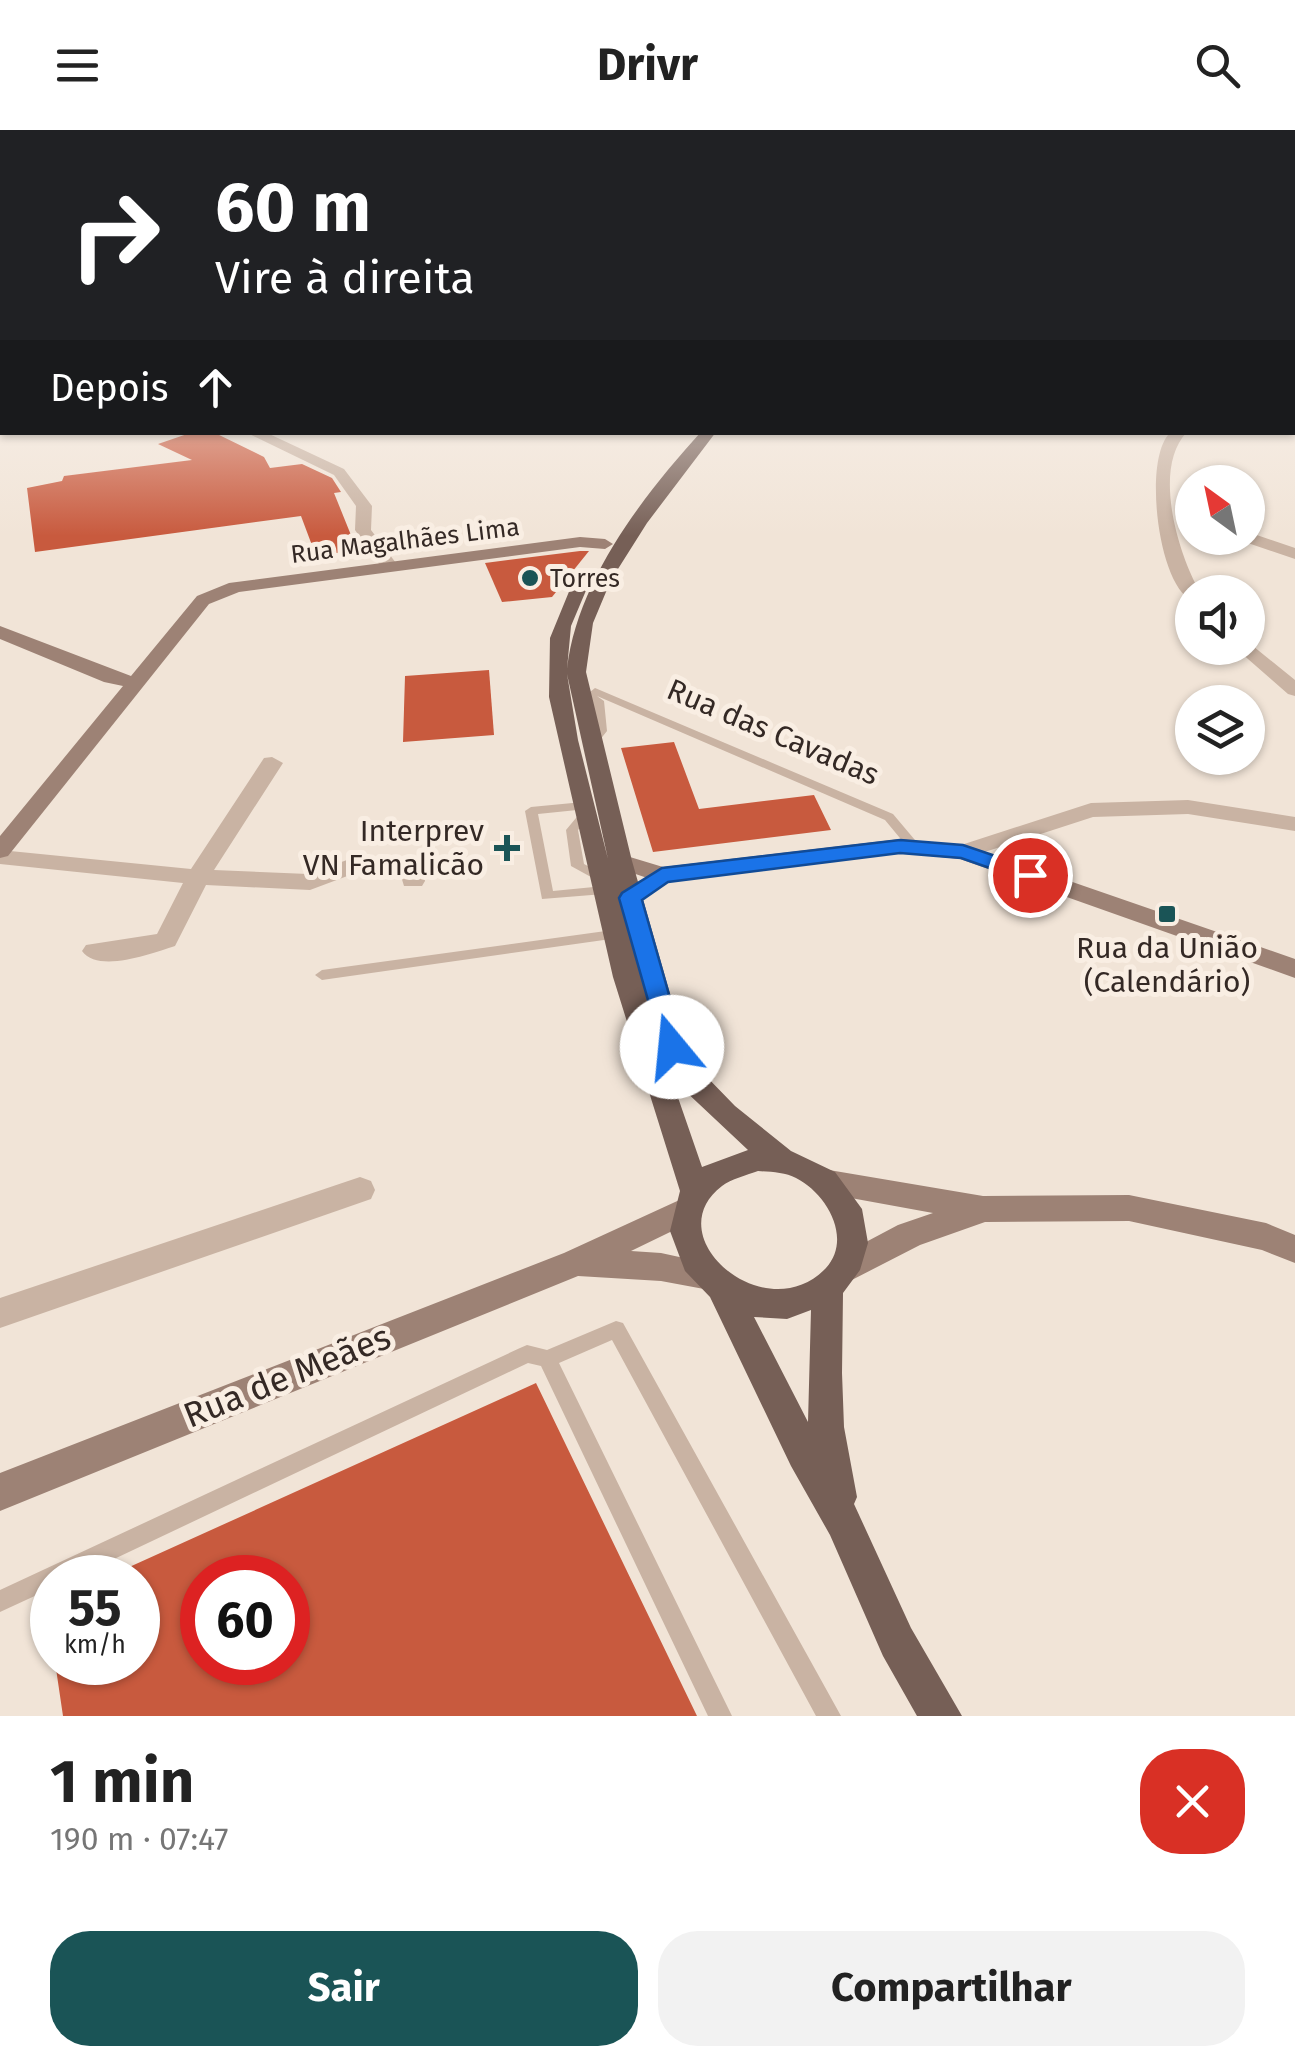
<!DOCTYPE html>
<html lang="pt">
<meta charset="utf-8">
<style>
body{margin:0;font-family:"Fira Sans",sans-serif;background:#f2f2f2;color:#222;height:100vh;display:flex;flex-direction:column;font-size:38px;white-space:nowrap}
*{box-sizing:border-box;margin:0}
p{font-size:32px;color:#767676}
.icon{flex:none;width:55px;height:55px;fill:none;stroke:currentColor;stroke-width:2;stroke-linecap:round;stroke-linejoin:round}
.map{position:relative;height:1586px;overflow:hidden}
.panel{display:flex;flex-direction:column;background:#fff;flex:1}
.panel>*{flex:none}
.guide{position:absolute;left:0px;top:0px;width:1295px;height:305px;box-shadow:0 2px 8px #0004;background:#202124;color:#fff;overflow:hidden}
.needle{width:65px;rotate:327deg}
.controls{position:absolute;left:1175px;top:335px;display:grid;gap:20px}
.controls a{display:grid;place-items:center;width:90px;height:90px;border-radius:50%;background:#fff;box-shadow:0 2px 8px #0004;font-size:50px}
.speed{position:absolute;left:30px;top:1425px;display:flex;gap:20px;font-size:50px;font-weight:700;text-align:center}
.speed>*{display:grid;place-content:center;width:130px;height:130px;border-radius:50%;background:#fff;box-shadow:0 2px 8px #0004;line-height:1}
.speed small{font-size:25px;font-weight:400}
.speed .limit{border:15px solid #d22;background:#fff;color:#111}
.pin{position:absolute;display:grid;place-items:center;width:85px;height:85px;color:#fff;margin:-42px;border:5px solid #fff;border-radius:50%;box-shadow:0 2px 10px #0007}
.me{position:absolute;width:110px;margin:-55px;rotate:343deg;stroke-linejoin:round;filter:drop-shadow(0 0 8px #0008)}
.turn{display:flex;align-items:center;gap:35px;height:210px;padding:0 50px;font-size:45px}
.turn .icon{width:130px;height:130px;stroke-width:2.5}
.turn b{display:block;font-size:70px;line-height:85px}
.then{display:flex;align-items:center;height:95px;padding:0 50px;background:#0003;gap:20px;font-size:38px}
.round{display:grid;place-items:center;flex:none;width:105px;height:105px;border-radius:40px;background:#f2f2f2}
.head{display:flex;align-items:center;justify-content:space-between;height:170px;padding:0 50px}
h1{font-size:60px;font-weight:700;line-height:75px}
.button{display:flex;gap:20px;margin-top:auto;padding:20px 50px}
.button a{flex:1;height:115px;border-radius:40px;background:#1a5456;color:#fff;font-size:40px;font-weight:700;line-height:115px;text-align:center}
.button a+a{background:#f2f2f2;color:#222}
header{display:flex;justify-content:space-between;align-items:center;height:130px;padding:0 50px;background:#fff;font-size:45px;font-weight:700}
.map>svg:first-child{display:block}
</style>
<header><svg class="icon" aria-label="menu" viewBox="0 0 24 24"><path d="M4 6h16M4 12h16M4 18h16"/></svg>Drivr<svg class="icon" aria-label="search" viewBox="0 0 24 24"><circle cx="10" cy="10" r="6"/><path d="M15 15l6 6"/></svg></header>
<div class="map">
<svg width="1295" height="1586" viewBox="0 0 1295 1586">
<rect width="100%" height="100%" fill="#f1e4d7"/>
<g fill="#c85a3e" fill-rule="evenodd">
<path d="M193 302H213L264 327 270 338 302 334 332 348 341 362 334 363 357 420 316 426 301 386 35 422 27 358 62 351 64 346 192 330 158 314Z"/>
<path d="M580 421H589L552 467 502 472 485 433Z"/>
<path d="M489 540 494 605 403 612 405 546Z"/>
<path d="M674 612 699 679 814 665 831 700 653 722 621 618Z"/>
<path d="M536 1253 697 1586H63L55 1532H138V1448H105ZM202 1448H288V1532H202Z"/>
</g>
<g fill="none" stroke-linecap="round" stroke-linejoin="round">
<g fill="#c9b3a3" fill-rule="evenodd">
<path d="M595 558 893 684 920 716 914 720 909 719 885 690 597 566 604 571 607 601 595 616H587L585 614C600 599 597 592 593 573L580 564 586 561 590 562Z"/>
<path d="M583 672 587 673 589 676 587 679 538 684 553 761 604 756 611 760 604 764 542 769 525 681 531 677Z"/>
<path d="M585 681 591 685 578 700 584 734 605 745 607 748 600 752 571 736 566 700 581 682Z"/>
<path d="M613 800 618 802 620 805 618 808 322 850 315 845 322 840Z"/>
<path d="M616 1191 623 1193 841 1586H816L612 1210 559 1233 732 1586H708L541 1236 528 1233 74 1448H52V1458L0 1482V1460L520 1218 527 1215 547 1220Z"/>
</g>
<g fill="#c9b3a3" fill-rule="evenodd">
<path d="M245 302H265L344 339 372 376 371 400 399 437 396 441H384L355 400 356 376 334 345Z"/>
<path d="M1171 302H1187C1152 338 1178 424 1200 462H1192V470C1158 457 1142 326 1171 302Z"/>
<path d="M1248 402 1295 418V429L1242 411 1240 408H1248Z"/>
<path d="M1248 512 1295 550V566L1288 564 1240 522 1238 518H1248Z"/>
<path d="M272 627 283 633 214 740 308 744 347 730 411 727 423 735 425 751 422 756H404L400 743 350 745 310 760 206 755 175 816C152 823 99 844 82 821L86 815 157 804 183 753 0 734V720L191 739 264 628Z"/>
<path d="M1188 670 1295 687V701L1188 684 1093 687 963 729 951 722 955 717 1091 673Z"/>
<path d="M360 1047 371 1051 375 1060 371 1069 0 1198V1168Z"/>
</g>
<g fill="#9d8275" fill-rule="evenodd">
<path d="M1292 295H1295V303L1289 302H1292Z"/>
<path d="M580 407 605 409 613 414 605 419 580 417 239 462 209 474 8 726 0 728V706L123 556 104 552 0 509V496L131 546 197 466 229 453Z"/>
<path d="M900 709 971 717 1295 829V848L960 729 900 723 662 753 612 736 608 731 620 724 663 737Z"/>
<path d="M829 1040 983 1066 1129 1065 1266 1093 1295 1105V1133L1262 1120 1129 1091 985 1092 920 1115 844 1154 832 1150 828 1140 832 1130 898 1095 933 1083 818 1062 814 1053 818 1044Z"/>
<path d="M686 1067 697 1071 702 1080 697 1089 631 1121 661 1123 716 1135 720 1145 716 1155 704 1159 661 1151 578 1146 0 1381V1343L564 1123Z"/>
</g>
<path fill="#765f56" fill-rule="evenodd" d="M701 302H716L647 393 611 450 593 493 586 542 632 731 685 916 702 942 735 976 791 1021 835 1042 862 1079 868 1113 860 1140 843 1163 842 1243 844 1297 857 1367 854 1374 911 1498 962 1586H917L883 1526 830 1405 791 1336 710 1167 685 1141 670 1101 680 1061 613 847 549 567 550 508 575 447H587L590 451 571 496 567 539C577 451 642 367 701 302ZM567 544 608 729 578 610ZM664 927 682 958 748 1020 702 1037ZM758 1041C771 1042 785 1042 796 1048 826 1063 853 1108 826 1138 766 1201 655 1107 722 1056 731 1049 747 1045 758 1041ZM811 1180 808 1292 754 1187 787 1189Z"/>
</g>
<linearGradient id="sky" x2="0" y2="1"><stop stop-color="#7ab2d1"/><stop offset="0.45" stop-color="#f9f3ed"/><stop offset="1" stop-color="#f9f3ed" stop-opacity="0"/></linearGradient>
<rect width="1295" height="406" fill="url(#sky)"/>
<path fill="#1a73e8" stroke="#114b97" stroke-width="2.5" d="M900 710 963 715 1037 740 1041 745 1030 752 961 728 900 723 668 752 642 770 684 917 680 923H663L619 768 622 763 662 738Z"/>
<g fill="#1a5456" stroke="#f9eee3" stroke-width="4">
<circle cx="530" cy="448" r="10"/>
<path d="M502 703h10v10h10v10h-10v10h-10v-10h-10v-10h10z"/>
<rect x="1157" y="774" width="20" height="20" rx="5"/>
</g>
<g text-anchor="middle" stroke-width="10" stroke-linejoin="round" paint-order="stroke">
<g font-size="25" fill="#342925" stroke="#f9eee3">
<text transform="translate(405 410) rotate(-7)" y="9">Rua Magalhães Lima</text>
</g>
<g font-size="25" fill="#342925" stroke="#f9eee3" text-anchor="start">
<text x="550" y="457">Torres</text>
</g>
<g font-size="30" fill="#342925" stroke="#f9eee3">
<text transform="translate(773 602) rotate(23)" y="10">Rua das Cavadas</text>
</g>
<g font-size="30" fill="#342925" stroke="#f9eee3" text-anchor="end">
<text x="484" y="711">Interprev<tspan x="484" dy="34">VN Famalicão</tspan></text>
<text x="1167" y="828" text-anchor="middle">Rua da União<tspan x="1167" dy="34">(Calendário)</tspan></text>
</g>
<g font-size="35" fill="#342925" stroke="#f9eee3">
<text transform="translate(287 1246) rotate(-22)" y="12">Rua de Meães</text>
</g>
</g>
</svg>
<div class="controls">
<a><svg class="needle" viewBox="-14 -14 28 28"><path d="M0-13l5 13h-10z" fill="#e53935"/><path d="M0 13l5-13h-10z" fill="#767676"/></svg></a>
<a><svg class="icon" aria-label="sound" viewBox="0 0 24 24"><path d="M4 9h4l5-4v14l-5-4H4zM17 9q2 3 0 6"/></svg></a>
<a><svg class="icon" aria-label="layers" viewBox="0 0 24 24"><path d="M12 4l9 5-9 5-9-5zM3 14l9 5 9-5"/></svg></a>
</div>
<div class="speed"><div>55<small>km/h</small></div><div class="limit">60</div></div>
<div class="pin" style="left:1030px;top:745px;background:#d93025"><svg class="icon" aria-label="arrive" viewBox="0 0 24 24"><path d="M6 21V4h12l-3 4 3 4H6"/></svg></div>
<svg class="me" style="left:672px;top:917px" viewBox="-20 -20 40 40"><circle r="19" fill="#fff"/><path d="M0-13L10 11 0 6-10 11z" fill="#1a73e8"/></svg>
<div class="guide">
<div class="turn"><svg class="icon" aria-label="right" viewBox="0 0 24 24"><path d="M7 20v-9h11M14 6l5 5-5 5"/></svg><div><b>60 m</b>Vire à direita</div></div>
<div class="then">Depois<svg class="icon" aria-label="ahead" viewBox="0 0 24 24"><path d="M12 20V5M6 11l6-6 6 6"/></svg></div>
</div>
</div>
<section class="panel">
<div class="head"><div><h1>1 min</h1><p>190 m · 07:47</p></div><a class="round" style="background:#d93025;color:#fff"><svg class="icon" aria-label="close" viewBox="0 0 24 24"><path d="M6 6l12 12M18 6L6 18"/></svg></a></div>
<div class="button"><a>Sair</a><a>Compartilhar</a></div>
</section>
